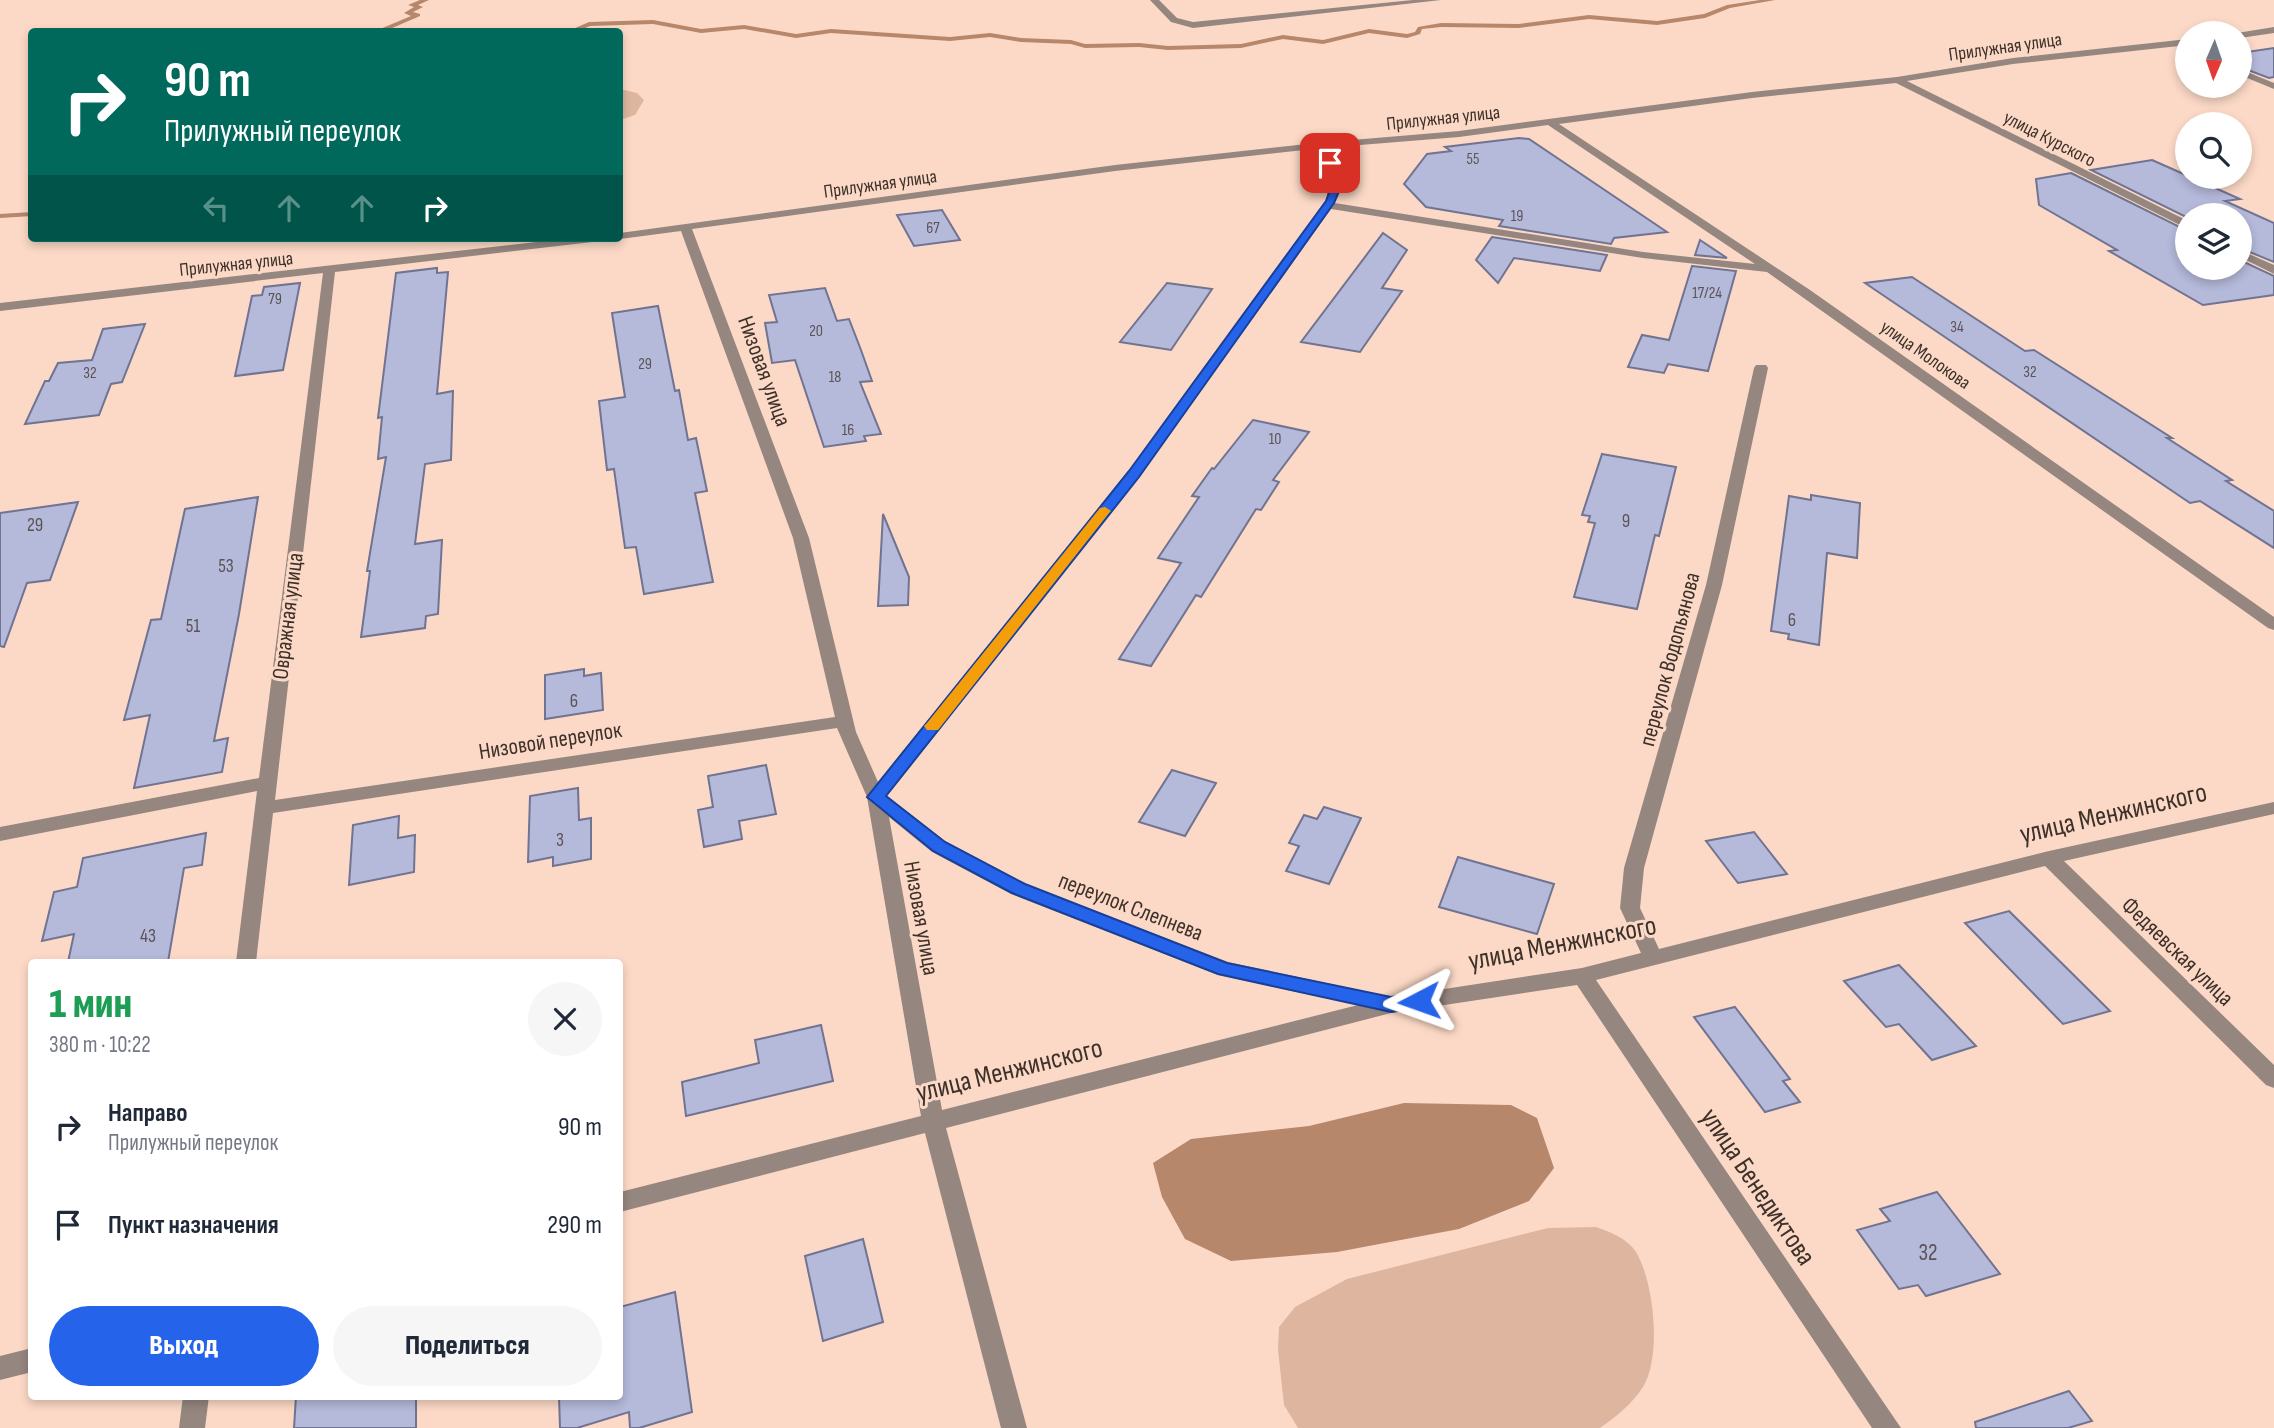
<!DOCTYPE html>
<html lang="ru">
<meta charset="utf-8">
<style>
body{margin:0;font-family:"Sofia Sans Condensed",sans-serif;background:#f6f6f7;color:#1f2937;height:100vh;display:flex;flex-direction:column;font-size:26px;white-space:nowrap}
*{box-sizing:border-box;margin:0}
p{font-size:23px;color:#747a83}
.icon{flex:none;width:38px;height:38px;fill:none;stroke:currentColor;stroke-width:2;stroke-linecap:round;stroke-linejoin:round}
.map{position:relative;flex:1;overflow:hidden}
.panel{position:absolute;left:28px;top:959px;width:595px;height:441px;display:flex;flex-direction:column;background:#fff;border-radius:7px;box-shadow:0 4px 10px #0003}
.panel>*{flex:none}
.hud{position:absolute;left:28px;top:28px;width:595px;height:214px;border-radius:7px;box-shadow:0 4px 10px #0003;background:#00695c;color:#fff;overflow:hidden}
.needle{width:46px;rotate:182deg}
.buttons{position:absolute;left:2175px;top:21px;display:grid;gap:14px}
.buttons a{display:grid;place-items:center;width:77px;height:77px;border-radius:50%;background:#fff;box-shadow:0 4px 10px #0003;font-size:35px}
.pin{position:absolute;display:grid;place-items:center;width:60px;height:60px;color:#fff;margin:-30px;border-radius:14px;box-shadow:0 4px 10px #0006}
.me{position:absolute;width:77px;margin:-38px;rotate:266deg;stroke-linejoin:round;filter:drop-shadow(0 0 5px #0008)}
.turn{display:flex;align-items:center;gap:24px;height:147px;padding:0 21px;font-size:32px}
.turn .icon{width:91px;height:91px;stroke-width:2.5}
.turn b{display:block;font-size:49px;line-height:60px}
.lanes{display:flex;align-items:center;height:66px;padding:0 21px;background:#0003;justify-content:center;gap:35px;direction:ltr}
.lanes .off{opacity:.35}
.round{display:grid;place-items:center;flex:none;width:74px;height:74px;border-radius:37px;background:#f6f6f7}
.summary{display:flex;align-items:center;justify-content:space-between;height:119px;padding:0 21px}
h1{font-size:42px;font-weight:800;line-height:52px;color:#1e9e55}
.primary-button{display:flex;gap:14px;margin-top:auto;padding:14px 21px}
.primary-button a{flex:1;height:80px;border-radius:42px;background:#2563eb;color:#fff;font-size:28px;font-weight:800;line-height:80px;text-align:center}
.primary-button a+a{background:#f6f6f7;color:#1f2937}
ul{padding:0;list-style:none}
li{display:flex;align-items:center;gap:21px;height:98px;padding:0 21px}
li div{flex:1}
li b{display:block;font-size:26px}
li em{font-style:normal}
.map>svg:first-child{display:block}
</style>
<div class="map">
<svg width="2274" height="1428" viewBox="0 0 2274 1428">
<rect width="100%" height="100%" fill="#fcd9c6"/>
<g fill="#deb6a0">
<path d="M620 89 637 93 644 100 635 115 620 120Z"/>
<path d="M1596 1227C1610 1232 1627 1238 1636 1252 1654 1282 1662 1356 1643 1387 1632 1404 1616 1417 1600 1428H1298L1284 1405 1278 1350 1279 1327 1295 1307 1347 1279 1548 1228Z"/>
</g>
<path fill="#b7876c" d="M1404 1103 1511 1105 1537 1118 1554 1168 1529 1201 1459 1229 1337 1252 1231 1261 1185 1239 1162 1197 1153 1163 1191 1139 1309 1126Z"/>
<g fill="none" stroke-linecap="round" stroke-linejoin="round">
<g fill="#b7876c" fill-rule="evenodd">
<path d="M420 0H429L418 5 423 7 413 12 420 14V16L383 32H373L411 16 404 13 414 7 408 5Z"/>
<path d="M1760 0H1775L1730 8 1705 18 1657 25 1589 19 1519 28 1441 27 1422 29 1420 34 1407 38 1369 33 1323 44 1283 39 1241 48 1168 50 1139 47 1085 48 1071 44 1021 42 990 37 950 41 831 33 796 38 744 29 701 33 653 24 590 26 576 32H566L589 22 653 20 701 29 744 25 796 34 831 29 950 37 990 33 1021 38 1071 40 1085 44 1139 43 1168 46 1241 44 1283 35 1323 40 1369 29 1407 34 1415 32 1418 27 1441 23 1519 24 1589 15 1657 21 1704 14 1727 5Z"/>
<path d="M32 212V216L0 218V214Z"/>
</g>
</g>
<g fill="#b5b9da" stroke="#707391" stroke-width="2">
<path d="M2274 48V77L2269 78 2240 67V53Z"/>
<path d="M1519 138 1529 139 1667 232 1614 238 1611 244 1499 226 1503 220 1426 207 1404 184 1427 154 1451 151 1445 147Z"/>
<path d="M2152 160 2240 199 2225 201 2274 223V262L2240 248V215H2188V218L2091 170Z"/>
<path d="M2071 173 2188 231V268H2240V260L2274 276V295L2203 305 2109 251 2117 250 2039 205 2036 179Z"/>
<path d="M942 210 960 240 914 246 897 215Z"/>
<path d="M1383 233 1407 250 1382 288 1402 291 1360 352 1301 342Z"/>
<path d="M1492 237 1607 255 1600 271 1514 258 1498 283 1476 260Z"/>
<path d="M1700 240 1727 258 1695 255Z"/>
<path d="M1692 266 1736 271 1708 371 1668 364 1664 373 1628 367 1642 335 1669 340Z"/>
<path d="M437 268V273L448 272 437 394 453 391 451 460 425 464 415 544 442 540 438 614 426 616 425 628 361 637 370 571H367L386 457 378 459 382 417 378 418 396 273Z"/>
<path d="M1912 277 2025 351 2034 350 2172 438H2167L2232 480 2226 481 2274 511V548L2200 501 2190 503 1865 283Z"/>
<path d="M300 283 283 370 235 376 252 296 262 295 264 287Z"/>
<path d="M1167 283 1212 289 1171 350 1120 342Z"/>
<path d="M825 288 837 321 849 319 861 350 872 381 860 382 881 434 864 436 866 441 824 447 795 360 772 363 765 323 777 322 769 295Z"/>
<path d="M658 306 675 391 679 390 688 440 696 438 707 491 695 493 713 582 644 594 636 547 625 548 614 469 607 470 599 401 625 397 612 313Z"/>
<path d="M145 324 122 382 111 384 99 415 25 424 45 381H49L58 363 92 360 103 329Z"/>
<path d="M1253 420 1309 432 1273 480 1279 482 1261 510 1256 509 1201 597 1196 595 1151 666 1119 659 1181 563 1158 558 1199 497 1192 496 1212 468 1214 469Z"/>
<path d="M1602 454 1676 467 1659 536 1655 535 1637 609 1574 597 1595 523 1588 522 1590 516 1582 515Z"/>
<path d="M1811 495 1860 503 1857 558 1827 553 1819 645 1788 639 1789 634 1771 631 1789 496 1811 500Z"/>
<path d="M258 497 239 614 214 741 228 738 222 772 134 788 150 715 124 720 151 620 161 619 185 509Z"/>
<path d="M78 502 50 580 27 583 4 647 0 646V513Z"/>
<path d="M883 514 909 577 908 605 878 606Z"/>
<path d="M584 669V676L601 673 603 710 545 719V675Z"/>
<path d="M766 765 776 814 739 821 742 839 704 847 698 810 713 807 708 776Z"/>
<path d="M1172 770 1216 783 1185 836 1139 822Z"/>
<path d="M578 788 579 820 591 818V859L553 866V857L528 862 530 796Z"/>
<path d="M1324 807 1361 818 1329 884 1286 871 1299 846 1289 843 1304 815 1317 819Z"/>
<path d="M399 816 398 838 415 835 414 872 349 885 353 825Z"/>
<path d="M1754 832 1787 874 1738 883 1706 841Z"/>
<path d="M206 833 202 865 184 868 168 962H68L74 934 42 941 54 892 77 887 83 858Z"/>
<path d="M1458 857 1554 884 1537 934 1439 907Z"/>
<path d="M2009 911 2110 1011 2063 1024 1965 923Z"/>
<path d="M1899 965 1976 1046 1932 1060 1899 1024 1886 1027 1844 981Z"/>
<path d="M1735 1007 1790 1079 1783 1081 1800 1102 1765 1112 1694 1017Z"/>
<path d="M821 1025 833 1081 686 1116 682 1082 759 1063 755 1040Z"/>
<path d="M1937 1192 2000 1274 1926 1296 1918 1285 1899 1289 1857 1230 1890 1221 1880 1209Z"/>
<path d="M863 1239 883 1322 823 1341 805 1256Z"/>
<path d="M675 1292 692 1412 639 1428H630L629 1412 577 1428H560L559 1396H620V1307Z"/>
<path d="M2069 1391 2092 1421 2068 1428H1976L1975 1422Z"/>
<path d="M296 1396H416V1428H294Z"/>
</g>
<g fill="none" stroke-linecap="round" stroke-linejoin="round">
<g fill="#95867f" fill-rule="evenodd">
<path d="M1150 0H1159L1177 18 1193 22 1413 0H1441L1193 28 1171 22Z"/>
<path d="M2274 27V33L2240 38V33H2237Z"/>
<path d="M2188 39V45L2013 64 1907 81 2188 221V229L1896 83 1752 98 1559 124 1810 290 2274 617V630L2268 628 1767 272 1643 258 1331 209 1139 477 887 796 946 842 1025 884 1228 962 1392 997 1582 968 1641 953 1620 908 1624 868 1706 585 1754 368 1756 365H1766L1768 368 1722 585 1644 868 1640 908 1659 949 2049 851 2274 802V814L2064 861 2274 1065V1088L2266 1085 2045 866 1596 980 1901 1428H1872L1577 985 1391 1013 946 1128 1027 1428H1001L925 1133 620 1212V1192L921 1116 867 797 837 728 273 813 256 962H236L257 791 0 841V827L259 778 323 273 0 311V303L571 238H607L601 241 335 272 275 800 835 717 793 538 681 231 620 239 616 238H620V233L1115 165 1316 143 1459 131 1752 92 1897 77 2013 58ZM1548 125 1755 264 1643 252 1335 203 1339 178 1323 148 1459 137ZM1313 149C1326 166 1331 181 1326 201L1129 471 878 782 856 732 809 538 692 229 1115 171ZM889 817 932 852 1011 894 1218 975 1358 1005 942 1110Z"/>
<path d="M2240 69 2274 83V89L2240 75Z"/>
<path d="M2240 250 2274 265V274L2240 257Z"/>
<path d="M32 1348V1372L0 1380V1356Z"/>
<path d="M183 1396H209L205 1428H179Z"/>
</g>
</g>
<path fill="#2563eb" stroke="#184099" stroke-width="2" d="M1330 160 1335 163 1341 187 1334 203 1139 477 886 796 945 842 1025 884 1227 963 1391 997 1419 993 1426 995 1428 1001 1426 1006 1391 1012 1218 974 1012 893 933 851 867 797 1129 471 1326 201 1331 187 1325 163Z"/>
<path fill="#f59e0b" d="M1105 507 1111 511 1109 513 938 730H927L924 726 927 723 1100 508Z"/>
<g text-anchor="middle" stroke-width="6" stroke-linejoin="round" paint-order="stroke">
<g font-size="16" fill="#5c5356">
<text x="1473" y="164">55</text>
<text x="1517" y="221">19</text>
<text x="933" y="233">67</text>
<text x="1707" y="298">17/24</text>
<text x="275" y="304">79</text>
<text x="1957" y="332">34</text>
<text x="816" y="336">20</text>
<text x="645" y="369">29</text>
<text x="2030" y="377">32</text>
<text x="90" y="378">32</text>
<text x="835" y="382">18</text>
<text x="848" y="435">16</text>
<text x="1275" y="444">10</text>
</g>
<g font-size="19" fill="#3e312a" stroke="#fcd9c6">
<text transform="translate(2005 46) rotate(-8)" y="7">Прилужная улица</text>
<text transform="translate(1443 117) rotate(-6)" y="7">Прилужная улица</text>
<text transform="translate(2050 138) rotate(27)" y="7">улица Курского</text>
<text transform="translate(880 183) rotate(-8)" y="7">Прилужная улица</text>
<text transform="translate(236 263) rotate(-6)" y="7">Прилужная улица</text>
<text transform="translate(1926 354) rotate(35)" y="7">улица Молокова</text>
</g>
<g font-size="19" fill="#5c5356">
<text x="1626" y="527">9</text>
<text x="35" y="531">29</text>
<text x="226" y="572">53</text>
<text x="1792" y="626">6</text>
<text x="193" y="632">51</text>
<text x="574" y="707">6</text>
<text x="560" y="846">3</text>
<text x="148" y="942">43</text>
</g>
<g font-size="23" fill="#3e312a" stroke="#fcd9c6">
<text transform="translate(765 371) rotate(70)" y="8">Низовая улица</text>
<text transform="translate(287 616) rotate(-83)" y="8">Овражная улица</text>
<text transform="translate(1669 659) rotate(-75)" y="8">переулок Водопьянова</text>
<text transform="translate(550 740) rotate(-9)" y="8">Низовой переулок</text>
<text transform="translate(1131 906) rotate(21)" y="8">переулок Слепнева</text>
<text transform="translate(922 918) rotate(80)" y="8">Низовая улица</text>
<text transform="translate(2178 951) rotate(44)" y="8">Федяевская улица</text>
</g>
<g font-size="23" fill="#5c5356">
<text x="1928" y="1260">32</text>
</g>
<g font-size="28" fill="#3e312a" stroke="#fcd9c6">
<text transform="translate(2113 812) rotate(-13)" y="10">улица Менжинского</text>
<text transform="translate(1562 942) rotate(-11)" y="10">улица Менжинского</text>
<text transform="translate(1009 1069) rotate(-14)" y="10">улица Менжинского</text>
<text transform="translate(1759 1186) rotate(56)" y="10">улица Бенедиктова</text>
</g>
</g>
</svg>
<div class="buttons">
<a><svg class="needle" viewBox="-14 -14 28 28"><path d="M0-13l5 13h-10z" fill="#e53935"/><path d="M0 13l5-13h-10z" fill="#747a83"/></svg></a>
<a><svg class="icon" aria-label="search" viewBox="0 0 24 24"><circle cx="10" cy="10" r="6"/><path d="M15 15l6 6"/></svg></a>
<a><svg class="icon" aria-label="layers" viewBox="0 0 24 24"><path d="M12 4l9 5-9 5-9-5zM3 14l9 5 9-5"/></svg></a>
</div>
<div class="pin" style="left:1330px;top:163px;background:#d93025"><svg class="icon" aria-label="arrive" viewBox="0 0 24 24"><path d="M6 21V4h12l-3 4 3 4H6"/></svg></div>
<svg class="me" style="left:1419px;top:1001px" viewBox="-20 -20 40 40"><path d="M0-17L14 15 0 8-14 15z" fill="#2563eb" stroke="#fff" stroke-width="4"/></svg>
<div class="hud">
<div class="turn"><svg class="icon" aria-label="right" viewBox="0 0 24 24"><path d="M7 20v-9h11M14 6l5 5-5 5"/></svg><div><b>90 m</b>Прилужный переулок</div></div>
<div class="lanes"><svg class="icon off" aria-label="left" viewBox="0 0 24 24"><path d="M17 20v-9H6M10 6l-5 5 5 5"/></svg><svg class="icon off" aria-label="ahead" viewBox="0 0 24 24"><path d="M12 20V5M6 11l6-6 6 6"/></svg><svg class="icon off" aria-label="ahead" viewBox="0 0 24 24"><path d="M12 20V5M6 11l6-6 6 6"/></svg><svg class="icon" aria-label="right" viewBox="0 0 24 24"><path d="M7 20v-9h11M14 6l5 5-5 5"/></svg></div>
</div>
<section class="panel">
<div class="summary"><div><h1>1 мин</h1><p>380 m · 10:22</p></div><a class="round"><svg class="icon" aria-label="close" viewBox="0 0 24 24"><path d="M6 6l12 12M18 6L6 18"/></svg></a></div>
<ul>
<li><svg class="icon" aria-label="right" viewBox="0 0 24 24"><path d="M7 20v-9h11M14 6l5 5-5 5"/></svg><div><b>Направо</b><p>Прилужный переулок</p></div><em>90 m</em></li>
<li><svg class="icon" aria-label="arrive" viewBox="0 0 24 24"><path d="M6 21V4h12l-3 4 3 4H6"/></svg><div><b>Пункт назначения</b></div><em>290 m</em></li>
</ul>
<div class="primary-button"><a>Выход</a><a>Поделиться</a></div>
</section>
</div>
